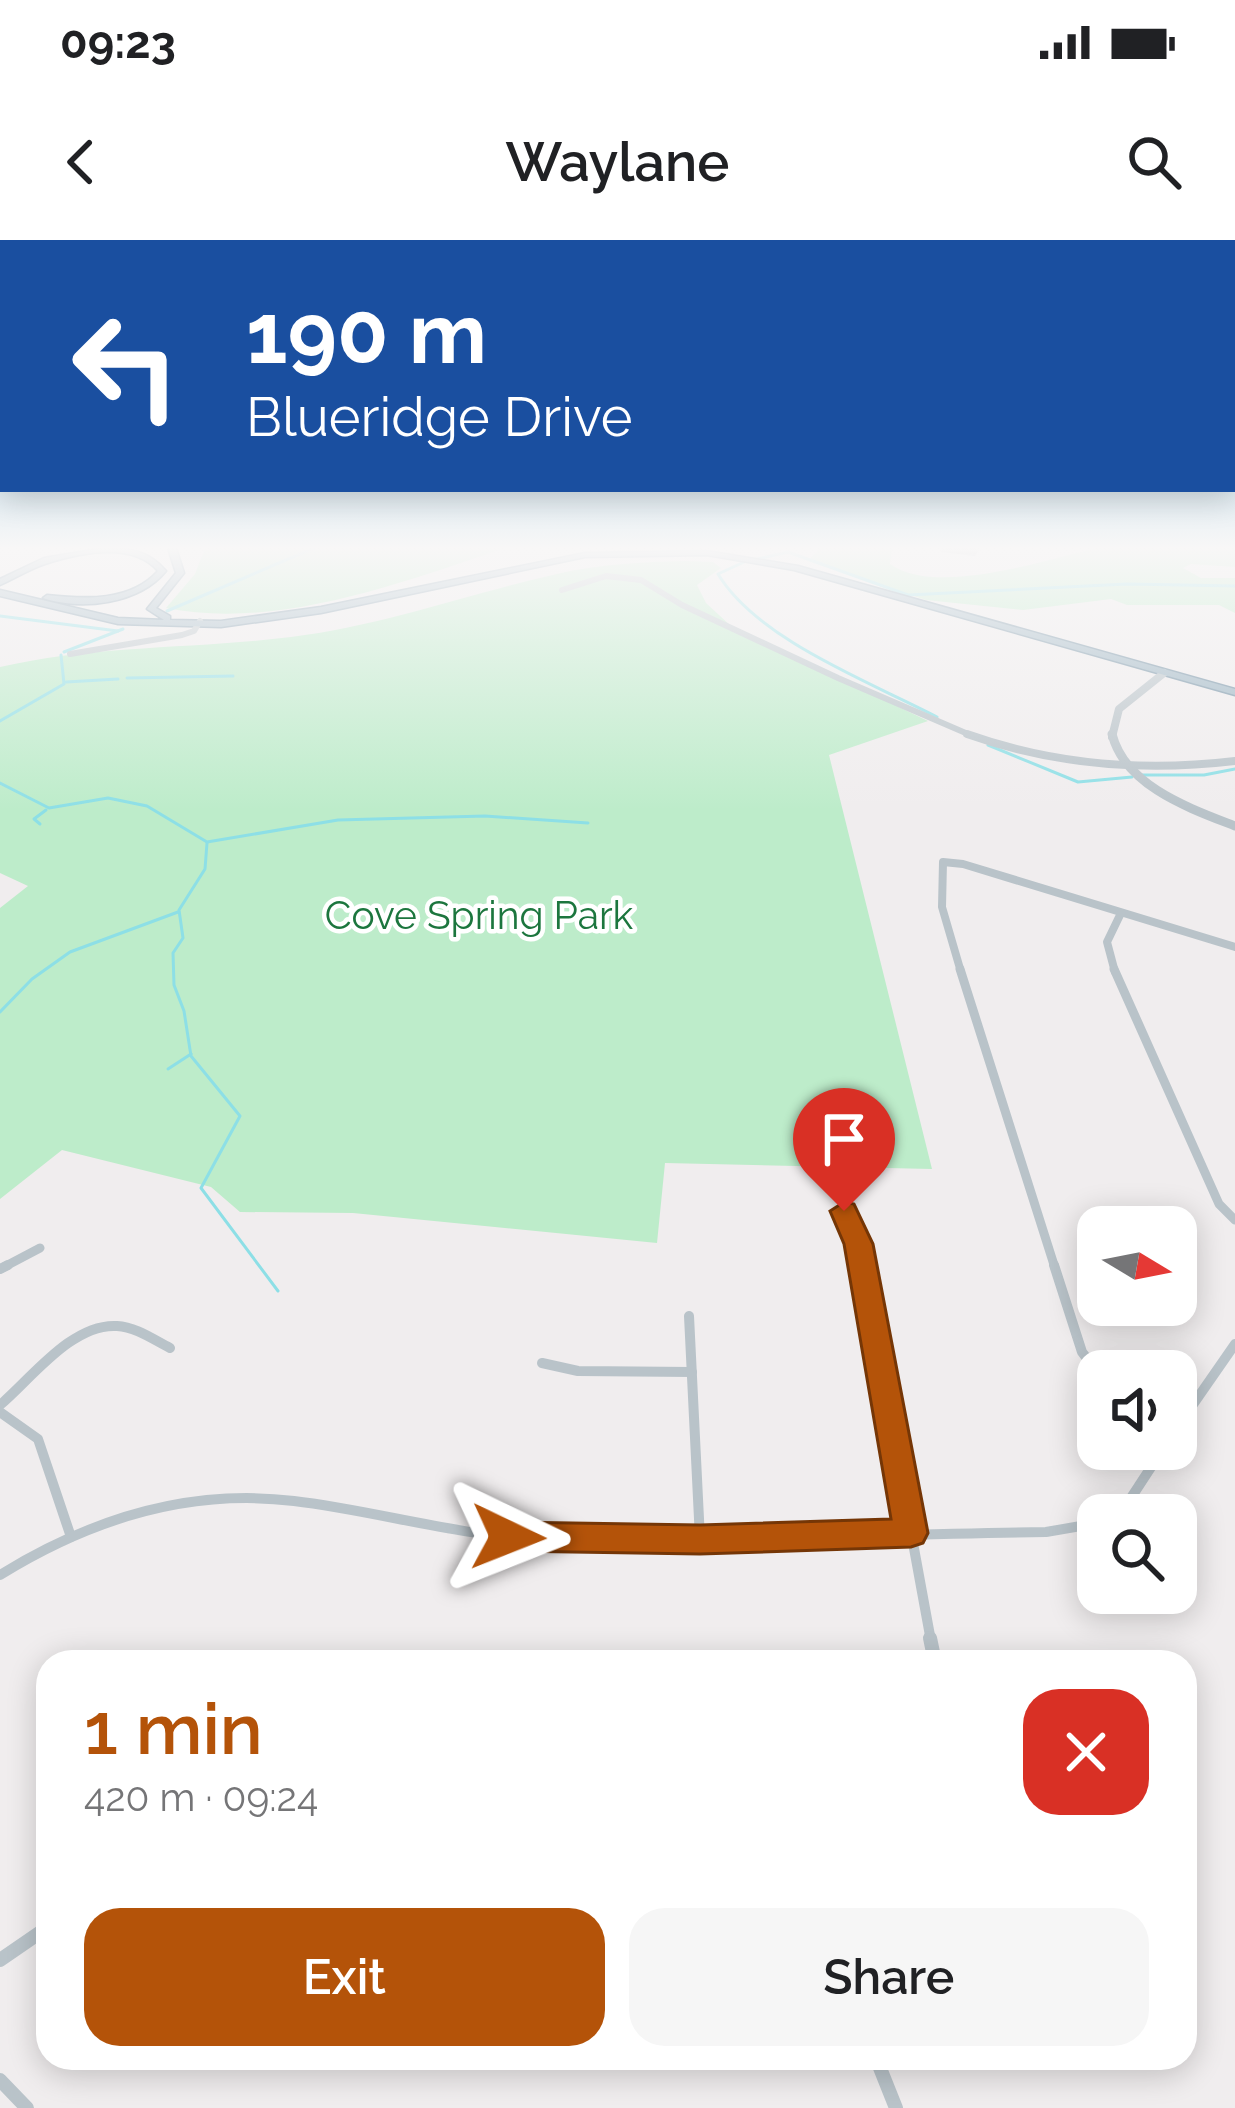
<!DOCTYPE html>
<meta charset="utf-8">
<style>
body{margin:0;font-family:Raleway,sans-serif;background:#f6f6f6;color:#202124;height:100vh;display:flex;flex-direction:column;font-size:45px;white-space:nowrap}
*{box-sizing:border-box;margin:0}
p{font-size:39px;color:#757577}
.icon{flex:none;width:66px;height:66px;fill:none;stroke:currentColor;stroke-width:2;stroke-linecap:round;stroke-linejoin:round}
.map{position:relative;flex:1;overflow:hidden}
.side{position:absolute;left:36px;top:1410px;width:1161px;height:420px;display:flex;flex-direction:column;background:#fff;border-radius:36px;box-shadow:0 6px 30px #0003}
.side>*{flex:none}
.banner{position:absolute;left:0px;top:0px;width:1236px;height:252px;box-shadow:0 6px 30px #0003;background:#1a4fa0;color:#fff;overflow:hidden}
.needle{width:78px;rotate:100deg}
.fabs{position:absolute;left:1077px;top:966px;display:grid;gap:24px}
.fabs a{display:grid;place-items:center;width:120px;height:120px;border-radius:24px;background:#fff;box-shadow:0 6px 30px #0003;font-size:60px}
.pin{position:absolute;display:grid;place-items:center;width:102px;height:102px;color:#fff;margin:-123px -51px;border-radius:50% 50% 50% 0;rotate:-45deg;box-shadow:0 0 12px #0007}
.pin .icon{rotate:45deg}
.me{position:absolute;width:132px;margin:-66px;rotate:92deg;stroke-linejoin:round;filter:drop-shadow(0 0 9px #0008)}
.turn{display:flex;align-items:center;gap:42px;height:252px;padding:0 48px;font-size:54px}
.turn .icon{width:156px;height:156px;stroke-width:2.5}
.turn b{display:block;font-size:84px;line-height:102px}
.round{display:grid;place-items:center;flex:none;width:126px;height:126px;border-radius:36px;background:#f6f6f6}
.summary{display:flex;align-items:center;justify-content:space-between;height:204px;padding:0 48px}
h1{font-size:72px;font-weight:600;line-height:90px;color:#b45309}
.primary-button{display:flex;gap:24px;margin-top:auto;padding:24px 48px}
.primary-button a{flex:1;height:138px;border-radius:36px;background:#b45309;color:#fff;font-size:48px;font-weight:600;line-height:138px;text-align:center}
.primary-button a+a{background:#f6f6f6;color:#202124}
.status{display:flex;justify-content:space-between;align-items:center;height:84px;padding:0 60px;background:#fff;direction:ltr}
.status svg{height:33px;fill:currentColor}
header{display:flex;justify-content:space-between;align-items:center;height:156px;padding:0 48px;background:#fff;font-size:54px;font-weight:600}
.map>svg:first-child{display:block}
</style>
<div class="status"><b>09:23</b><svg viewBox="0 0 49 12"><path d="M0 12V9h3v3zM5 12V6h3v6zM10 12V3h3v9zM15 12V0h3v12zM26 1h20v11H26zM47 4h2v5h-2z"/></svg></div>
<header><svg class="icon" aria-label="back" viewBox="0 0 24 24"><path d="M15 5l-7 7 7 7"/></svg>Waylane<svg class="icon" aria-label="search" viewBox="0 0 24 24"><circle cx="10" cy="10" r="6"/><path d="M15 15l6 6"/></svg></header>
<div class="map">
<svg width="1235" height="1868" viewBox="0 0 1235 1868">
<rect width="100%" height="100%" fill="#f0edee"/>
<g fill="#bdecca">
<path d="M205 308H505C401 343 277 390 166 368L195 334Z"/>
<path d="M820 308H892L890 324C936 357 1045 320 1096 308 1130 301 1198 308 1235 308V327L1191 324 1183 328 1201 338H1235V373L1219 365H1127L1111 359 1023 370 926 360 808 321Z"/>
<path d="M685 321 713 322 721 328 697 345 706 363 732 387 928 481 829 515 932 929 665 923 657 1003 353 973 240 972 211 947 62 910 0 959V668L28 646 0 633V427C95 405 194 409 291 397 382 386 468 354 557 334 599 324 642 322 685 321Z"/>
</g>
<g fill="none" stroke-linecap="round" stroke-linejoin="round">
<g stroke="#8ddfe6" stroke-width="3">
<path d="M753 320 788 312 908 355 1127 344 1235 346"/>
<path d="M744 322 718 334C758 400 870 442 937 477"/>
<path d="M167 371 314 308"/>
<path d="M0 376 118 391"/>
<path d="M64 412 123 389"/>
<path d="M127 438 233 436"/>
<path d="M66 442 118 439"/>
<path d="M0 481 64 444 61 415"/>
<path d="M988 505 1078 542 1132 537"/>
<path d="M1142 535H1204L1235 529"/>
<path d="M0 543 49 568 108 558 147 566 207 602 338 580 485 576 588 583"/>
<path d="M40 584 34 579 46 570"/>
<path d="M207 603 205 629 179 670 183 698 173 713 174 745 184 771 191 816 240 876 201 948 278 1051"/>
<path d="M0 772 32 739 70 712 178 672"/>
<path d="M168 829 191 814"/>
</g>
<g stroke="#7391a5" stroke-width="3">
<g id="trunk">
<path d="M104 308C130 308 149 311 166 331 139 364 82 371 43 358L47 355C85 359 130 362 158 331 132 301 79 313 45 324 30 329 15 338 0 345V339L44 318Z"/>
<path d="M168 308H176L184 333 156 368 170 376V380L221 381 321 367 585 313 707 311 798 326 1235 449V455L794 330 707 315 585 317 321 373 221 387 118 384 0 356V350L118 378 164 380 147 369 176 333Z"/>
</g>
</g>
<g stroke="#b9c3c9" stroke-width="6">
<path d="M562 350 606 336 641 340 682 365 838 438 975 497"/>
<path d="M70 414 182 395 194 391 200 381"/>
</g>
<g stroke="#b9c3c9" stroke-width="8">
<path d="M967 494C1054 525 1143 532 1235 521"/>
<path d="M961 732 942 667 943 622 963 624 1235 707"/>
<path d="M1115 732 1107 702 1121 673"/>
</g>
<g stroke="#b9c3c9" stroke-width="9">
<path d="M960 729 1055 1028"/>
<path d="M1114 729 1219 964 1235 980"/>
<path d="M844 971 862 1028"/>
<path d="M2 1028 40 1008"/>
</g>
<g stroke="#b9c3c9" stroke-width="10">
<path d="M862 1025 931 1401"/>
<path d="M1054 1025 1082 1112 1098 1133"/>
<path d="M0 1029 8 1025"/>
<path d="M689 1076 700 1299"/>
<path d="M542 1123 578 1131 692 1132"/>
<path d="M0 1165C31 1139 72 1083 117 1086 136 1087 154 1100 170 1108"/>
<path d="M0 1172 38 1199 71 1297"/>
<path d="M1176 1189 1235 1104"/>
<path d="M1114 1275 1123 1270 1163 1209"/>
<path d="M0 1335C89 1280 189 1248 294 1261 379 1271 459 1297 545 1299 712 1303 879 1294 1046 1292L1098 1283"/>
</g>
<g stroke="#b9c3c9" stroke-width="14">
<path d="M930 1398 935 1422"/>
<path d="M0 1720 48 1687"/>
<path d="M876 1818 896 1868"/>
<path d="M0 1840 27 1868"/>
</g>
<path stroke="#b9c3c9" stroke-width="8" d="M1112 497 1119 469 1164 433"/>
<path stroke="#b9c3c9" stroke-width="9" d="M1112 494C1125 546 1189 568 1235 586"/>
<use href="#trunk" fill="#9ab3c2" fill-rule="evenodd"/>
</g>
<path fill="#a9adb0" d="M942 308H980L975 316 941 312Z"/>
<linearGradient id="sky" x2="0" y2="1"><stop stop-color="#83c5e7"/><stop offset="0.54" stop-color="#f8f7f7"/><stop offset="1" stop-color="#f8f7f7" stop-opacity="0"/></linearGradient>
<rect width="1235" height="570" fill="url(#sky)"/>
<path fill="#b45309" stroke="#753606" stroke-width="3" d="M844 962 854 964 873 1004 928 1293 923 1303 911 1307 700 1314 508 1311 496 1307 491 1297 496 1287 508 1282 700 1285 891 1279 844 1004 830 971Z"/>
<g text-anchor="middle" stroke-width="9" stroke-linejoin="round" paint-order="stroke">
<g font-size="39" fill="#1c763e" stroke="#fff">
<text x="479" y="689">Cove Spring Park</text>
</g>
</g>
</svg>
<div class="fabs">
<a><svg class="needle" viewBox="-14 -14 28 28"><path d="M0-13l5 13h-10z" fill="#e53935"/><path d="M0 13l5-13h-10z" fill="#757577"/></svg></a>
<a><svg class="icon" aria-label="sound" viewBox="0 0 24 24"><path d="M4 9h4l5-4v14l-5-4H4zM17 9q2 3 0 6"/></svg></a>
<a><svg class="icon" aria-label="search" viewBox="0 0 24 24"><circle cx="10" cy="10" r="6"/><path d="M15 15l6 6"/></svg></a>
</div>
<div class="pin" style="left:844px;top:971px;background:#d93025"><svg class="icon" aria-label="arrive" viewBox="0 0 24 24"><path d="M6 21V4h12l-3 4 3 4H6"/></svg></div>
<svg class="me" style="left:508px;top:1297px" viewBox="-20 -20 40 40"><path d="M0-17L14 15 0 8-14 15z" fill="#b45309" stroke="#fff" stroke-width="4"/></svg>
<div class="banner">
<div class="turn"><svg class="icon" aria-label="left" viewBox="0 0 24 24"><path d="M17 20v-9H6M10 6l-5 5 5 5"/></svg><div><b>190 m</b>Blueridge Drive</div></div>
</div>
<section class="side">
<div class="summary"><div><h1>1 min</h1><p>420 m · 09:24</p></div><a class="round" style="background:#d93025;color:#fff"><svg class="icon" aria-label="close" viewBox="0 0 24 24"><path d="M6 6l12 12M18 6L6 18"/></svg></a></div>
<div class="primary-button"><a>Exit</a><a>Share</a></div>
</section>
</div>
